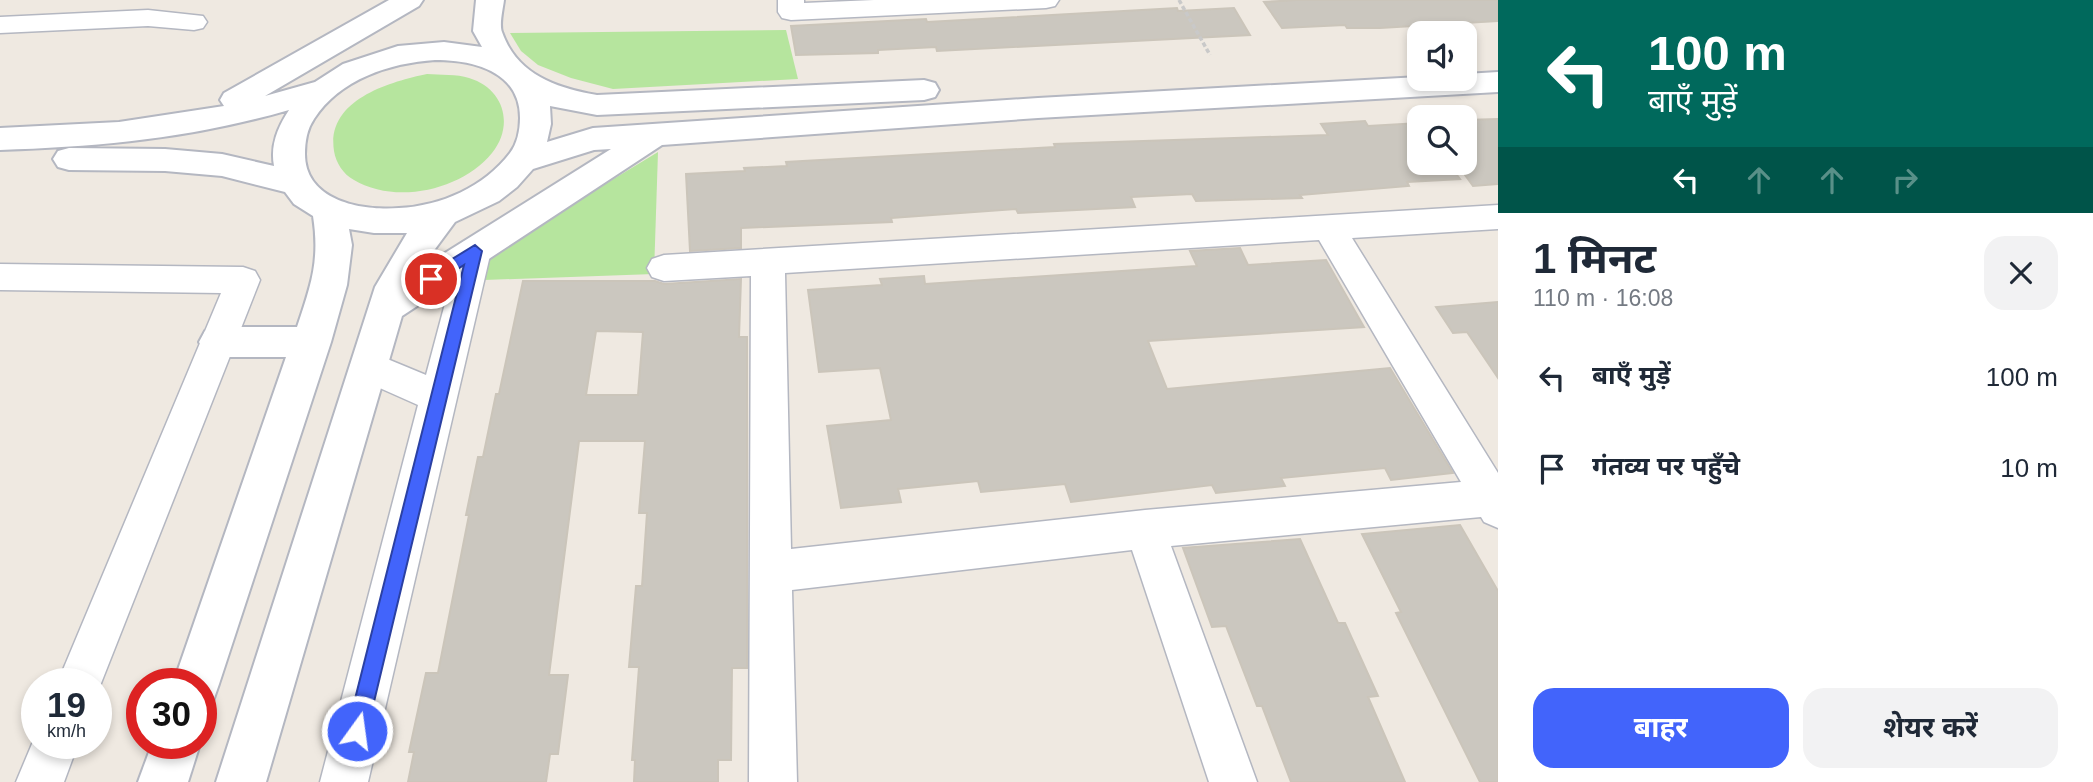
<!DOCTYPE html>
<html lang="hi">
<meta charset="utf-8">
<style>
body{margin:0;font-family:Helvetica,"Noto Sans Devanagari",sans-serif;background:#f2f2f3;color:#1f2937;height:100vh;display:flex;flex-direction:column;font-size:26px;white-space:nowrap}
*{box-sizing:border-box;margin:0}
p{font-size:23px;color:#747a83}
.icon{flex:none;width:38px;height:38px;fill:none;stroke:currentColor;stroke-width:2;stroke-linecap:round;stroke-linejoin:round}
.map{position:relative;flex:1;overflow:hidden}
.panel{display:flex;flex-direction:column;background:#fff;width:595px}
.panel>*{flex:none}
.hud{background:#00695c;color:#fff;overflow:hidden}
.buttons{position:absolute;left:1407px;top:21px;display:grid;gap:14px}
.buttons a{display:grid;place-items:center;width:70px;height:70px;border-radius:14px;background:#fff;box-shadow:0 4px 10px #0003;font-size:35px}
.speed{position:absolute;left:21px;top:668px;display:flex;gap:14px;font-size:35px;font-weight:700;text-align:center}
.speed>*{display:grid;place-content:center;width:91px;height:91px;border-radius:50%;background:#fff;box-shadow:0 4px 10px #0003;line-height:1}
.speed small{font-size:18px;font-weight:400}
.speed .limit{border:10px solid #d22;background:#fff;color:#111}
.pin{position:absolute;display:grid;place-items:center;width:60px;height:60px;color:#fff;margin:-30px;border:4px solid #fff;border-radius:50%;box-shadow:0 2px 7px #0007}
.me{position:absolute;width:77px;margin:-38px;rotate:14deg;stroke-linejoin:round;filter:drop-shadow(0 0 5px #0008)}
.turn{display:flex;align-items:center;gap:24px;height:147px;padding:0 35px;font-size:32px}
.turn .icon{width:91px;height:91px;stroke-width:2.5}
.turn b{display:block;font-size:49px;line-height:60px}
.lanes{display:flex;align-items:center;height:66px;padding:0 35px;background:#0003;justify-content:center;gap:35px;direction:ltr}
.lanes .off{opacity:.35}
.round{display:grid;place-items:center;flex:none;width:74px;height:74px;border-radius:21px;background:#f2f2f3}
.overview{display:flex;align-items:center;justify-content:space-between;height:119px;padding:0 35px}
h1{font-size:42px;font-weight:700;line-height:52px}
.button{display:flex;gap:14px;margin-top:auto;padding:14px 35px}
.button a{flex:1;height:80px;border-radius:21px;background:#4264fb;color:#fff;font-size:28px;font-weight:700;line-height:80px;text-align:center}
.button a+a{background:#f2f2f3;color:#1f2937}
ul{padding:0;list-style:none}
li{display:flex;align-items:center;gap:21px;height:91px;padding:0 35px}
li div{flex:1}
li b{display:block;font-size:26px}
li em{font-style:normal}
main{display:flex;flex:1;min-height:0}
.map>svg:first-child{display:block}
</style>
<main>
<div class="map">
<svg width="1498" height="782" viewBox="0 0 1498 782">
<rect width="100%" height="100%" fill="#efe9e1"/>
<g fill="#b6e59e">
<path d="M786 30 798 79 613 89 571 78 538 65 521 51 510 33Z"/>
<path d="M427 74C440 75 457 74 469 78 505 89 514 126 492 153 462 190 396 205 354 180 343 174 336 163 334 151 326 100 389 82 427 74Z"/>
<path d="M658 152 654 274 484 280 490 254Z"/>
</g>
<g fill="#cbc7bf" stroke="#cbc5ba" stroke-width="2" fill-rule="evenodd">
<path d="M1296 0H1498V21L1380 28H1347L1345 25 1282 28 1264 2Z"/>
<path d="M1177 8 1178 11 1234 8 1250 35 937 51 936 47 878 50V53L796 55 791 26 926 19 927 22Z"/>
<path d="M1498 119V184L1473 186 1465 175V120Z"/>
<path d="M1365 121 1368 126 1419 123V163H1448L1460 179 1407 182 1409 186 1300 195 1302 198 1196 201 1192 194 1131 197 1135 207 1018 213 1016 209 891 218 892 222 741 228V248L690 251 686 174 745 171 744 168 787 166 786 162 1055 147 1054 144 1328 135 1321 124Z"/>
<path d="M1240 248 1248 265 1326 260 1364 327 1148 341 1167 389 1390 368 1453 473 1391 480 1385 468 1281 478 1285 486 1216 493 1212 485 1071 502 1065 484 981 492 978 481 898 489 901 502 841 508 827 426 891 420 880 368 819 372 808 290 882 285 880 279 924 276 925 284 1197 266 1190 251Z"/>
<path d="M741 279 739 337H747V668H732L731 760H718V782H634L635 760H632L639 667H629L636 586H642L647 513H639L645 441H579L549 675H568L558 754H550L546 782H408L414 752H409L426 673H438L469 515H466L478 457H483L496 394H499L523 281H655L664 284ZM596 331 643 332 638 395H586Z"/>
<path d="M1498 302V378L1467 332 1453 333 1436 307Z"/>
<path d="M1460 525 1498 591V782H1480L1396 613 1401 612 1362 534Z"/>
<path d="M1300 539 1338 623H1345L1378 696 1368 697 1405 782H1291L1262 706H1257L1226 626 1212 627 1183 548Z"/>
</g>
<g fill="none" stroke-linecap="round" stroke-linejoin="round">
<g stroke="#b4b7c1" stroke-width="3">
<g id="minor">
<path d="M778 0H804V3L874 0H1059L1055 6 1046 8 791 20 782 18 778 12Z"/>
<path d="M148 10 203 16 207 22 203 28 194 30 148 26 0 33V17Z"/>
<path d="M1498 205V229L1352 238 1498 473V528L1484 522 1481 517 1171 546 1257 782H1209L1132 550 792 590 797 782H749L751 276 664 281 652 277 647 268 652 259 664 255ZM1319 240 1461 482 1145 510 791 549 785 273Z"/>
<path d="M475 238 487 242 491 251 368 782H320L418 405 355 377 350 366 355 355 368 351 426 375 459 251 463 242Z"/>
<path d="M0 264 243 267 255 271 260 280 96 696V684H57L221 293 0 290Z"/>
<path d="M37 732V744H78L64 782H16Z"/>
</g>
</g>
<g stroke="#b4b7c1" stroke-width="4">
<g id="tertiary">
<path d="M389 0H423L419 6 265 96 315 82 343 64 398 46 444 42 482 47 473 31 476 0H504C503 9 499 24 502 32 517 75 557 88 597 95L924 80 935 83 939 90 935 97 924 100 597 115 550 106 551 124 547 142 593 128 1038 98 1419 77V79H1465V74L1498 72V92L1038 118 662 145 402 316 266 782H216L375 287 407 233H374L349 229 352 245 347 285 331 342 219 684 213 701 201 705V684H173L286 357H218L205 353 199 342 205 331 218 327H297C311 285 320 261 313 216L294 204 285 192 222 176 165 171 69 170 58 167 53 159 58 151 69 148 165 149 222 154 274 166C270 145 278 127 289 110 192 138 101 147 0 150V128L119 122 224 106 220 100 224 93ZM435 60C473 60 520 71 520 118 520 130 517 144 510 153 484 187 441 206 399 208 362 211 305 201 305 154 305 142 307 129 314 119 340 79 390 63 435 60ZM611 149 421 268 455 222 499 201 517 187 533 169 594 150Z"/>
<path d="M152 744H200L188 782H138Z"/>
</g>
</g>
<path stroke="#c9c9c9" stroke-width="3.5" stroke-dasharray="4.5 2.5" stroke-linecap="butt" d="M1179 0 1210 55"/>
<use href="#minor" fill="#fff" fill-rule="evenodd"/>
<use href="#tertiary" fill="#fff" fill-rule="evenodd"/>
</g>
<path fill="#4264fb" stroke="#2b41a3" stroke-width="2" d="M475 245 482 251 367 731 364 738 357 741 350 738 347 731 464 265 436 283H426L424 279 426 275Z"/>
</svg>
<div class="buttons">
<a><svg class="icon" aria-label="sound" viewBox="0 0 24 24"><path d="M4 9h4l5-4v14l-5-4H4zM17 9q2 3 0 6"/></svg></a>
<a><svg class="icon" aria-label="search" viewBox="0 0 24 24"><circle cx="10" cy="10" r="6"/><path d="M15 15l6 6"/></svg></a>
</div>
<div class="speed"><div>19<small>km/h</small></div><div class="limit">30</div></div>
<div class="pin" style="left:431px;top:279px;background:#d93025"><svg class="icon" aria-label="arrive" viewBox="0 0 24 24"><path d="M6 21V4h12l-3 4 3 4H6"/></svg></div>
<svg class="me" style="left:357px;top:731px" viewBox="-20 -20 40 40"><circle r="17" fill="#4264fb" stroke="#fff" stroke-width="3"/><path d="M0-11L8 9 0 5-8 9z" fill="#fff"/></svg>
</div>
<section class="panel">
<div class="hud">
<div class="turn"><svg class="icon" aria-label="left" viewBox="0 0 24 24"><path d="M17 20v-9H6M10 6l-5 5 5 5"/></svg><div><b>100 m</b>बाएँ मुड़ें</div></div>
<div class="lanes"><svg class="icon" aria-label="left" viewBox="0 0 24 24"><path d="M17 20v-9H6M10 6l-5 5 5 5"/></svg><svg class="icon off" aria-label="ahead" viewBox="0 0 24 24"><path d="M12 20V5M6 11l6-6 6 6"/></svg><svg class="icon off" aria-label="ahead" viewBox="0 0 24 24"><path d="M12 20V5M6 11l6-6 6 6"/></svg><svg class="icon off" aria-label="right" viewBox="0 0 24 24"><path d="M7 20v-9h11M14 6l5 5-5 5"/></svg></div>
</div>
<div class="overview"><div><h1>1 मिनट</h1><p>110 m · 16:08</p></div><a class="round"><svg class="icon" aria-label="close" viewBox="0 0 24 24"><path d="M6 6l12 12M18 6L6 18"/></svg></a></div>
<ul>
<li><svg class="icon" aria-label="left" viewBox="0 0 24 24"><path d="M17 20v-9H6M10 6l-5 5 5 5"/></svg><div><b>बाएँ मुड़ें</b></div><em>100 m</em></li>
<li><svg class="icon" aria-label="arrive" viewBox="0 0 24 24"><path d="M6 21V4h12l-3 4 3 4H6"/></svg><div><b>गंतव्य पर पहुँचे</b></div><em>10 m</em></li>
</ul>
<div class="button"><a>बाहर</a><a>शेयर करें</a></div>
</section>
</main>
